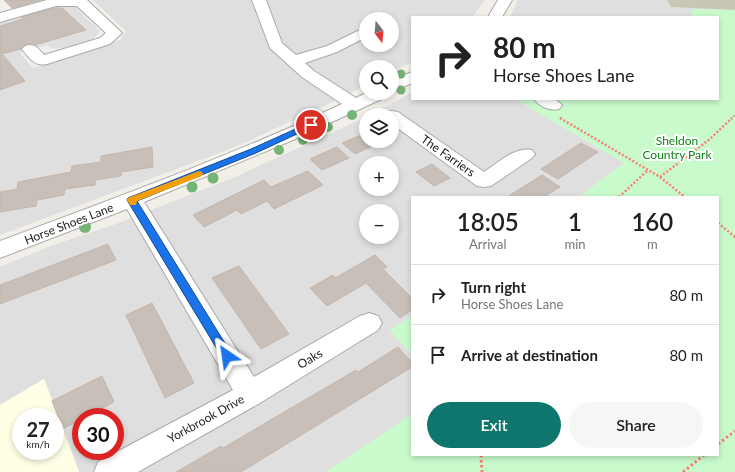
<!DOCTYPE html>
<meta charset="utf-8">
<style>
body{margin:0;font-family:Lato,sans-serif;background:#f6f6f6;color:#202124;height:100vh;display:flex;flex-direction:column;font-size:15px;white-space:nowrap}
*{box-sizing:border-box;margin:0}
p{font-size:13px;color:#757577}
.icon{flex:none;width:22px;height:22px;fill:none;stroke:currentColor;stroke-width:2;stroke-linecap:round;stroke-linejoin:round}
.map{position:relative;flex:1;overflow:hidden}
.drawer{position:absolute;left:411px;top:196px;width:308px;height:260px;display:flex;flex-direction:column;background:#fff;border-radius:0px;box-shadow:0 2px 6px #0003}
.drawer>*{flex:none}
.top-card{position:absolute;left:411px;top:16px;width:308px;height:84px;border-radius:0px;box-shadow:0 2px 6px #0003;background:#fff;color:#202124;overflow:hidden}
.needle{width:26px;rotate:164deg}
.controls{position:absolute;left:359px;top:12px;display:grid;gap:8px}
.controls a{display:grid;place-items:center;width:40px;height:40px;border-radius:50%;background:#fff;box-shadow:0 2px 6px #0003;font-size:20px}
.speed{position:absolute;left:12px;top:408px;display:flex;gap:8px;font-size:20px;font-weight:700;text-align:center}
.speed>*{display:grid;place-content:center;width:52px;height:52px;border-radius:50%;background:#fff;box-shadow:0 2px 6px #0003;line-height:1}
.speed small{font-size:10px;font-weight:400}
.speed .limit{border:6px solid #d22;background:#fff;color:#111}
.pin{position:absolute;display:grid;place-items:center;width:34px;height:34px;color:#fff;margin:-17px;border:2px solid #fff;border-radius:50%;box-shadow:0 1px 4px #0007}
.me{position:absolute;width:44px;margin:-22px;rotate:328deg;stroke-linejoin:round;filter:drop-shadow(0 0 3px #0008)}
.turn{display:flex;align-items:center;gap:14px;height:84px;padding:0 16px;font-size:18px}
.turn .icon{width:52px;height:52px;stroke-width:2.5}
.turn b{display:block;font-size:28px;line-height:34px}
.eta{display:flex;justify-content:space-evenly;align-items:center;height:68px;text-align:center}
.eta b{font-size:24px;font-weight:600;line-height:28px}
.action{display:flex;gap:8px;margin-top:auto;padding:8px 16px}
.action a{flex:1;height:46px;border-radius:24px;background:#0f766e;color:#fff;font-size:16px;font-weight:600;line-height:46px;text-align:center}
.action a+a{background:#f6f6f6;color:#202124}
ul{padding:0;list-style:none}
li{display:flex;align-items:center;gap:12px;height:60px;padding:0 16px;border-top:1px solid #e0e0e0}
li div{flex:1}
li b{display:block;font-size:15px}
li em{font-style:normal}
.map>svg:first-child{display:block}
</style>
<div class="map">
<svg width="735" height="472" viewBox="0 0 735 472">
<rect width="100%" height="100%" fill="#f2efe9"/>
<g fill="#e0dfdf" fill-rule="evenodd">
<path d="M93 0H485L472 17H412V62L392 72V67H366V85L318 109 235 147 0 235V21L54 6 73 5 100 31 93 39 72 46 53 49 47 45 20 53 32 68 120 40 126 31ZM366 19H392V45H366Z"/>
<path d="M518 0H735V10L692 9V17H510Z"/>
<path d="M412 92V99H515L624 163 579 197H412V316L390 330 412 355V414L326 472H79L44 379 0 405V267L53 245 113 225 233 178 366 117V141H392V115H370ZM366 163H392V189H366ZM366 211H392V237H366ZM81 417H115V451H81Z"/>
</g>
<path fill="#ffffe5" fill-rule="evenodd" d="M44 379 79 472H0V405ZM21 417H55V451H21Z"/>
<path fill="#c7c7b4" d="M667 0H735V10L671 7Z"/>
<g fill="#c8facc">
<path d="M692 9 735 10V472H326L412 414V455H718V197H579L624 163 515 99H718V17H692Z"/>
<path d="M412 316V355L390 330Z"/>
</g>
<g fill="#c7bfb8" stroke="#c4b6ab">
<path d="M4 0H41L12 8Z"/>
<path d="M56 8H62L86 30 35 45H25L21 49 2 54 25 81 0 90V26L23 19 22 17Z"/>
<path d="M366 133V141H383L355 154 342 143Z"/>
<path d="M581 143 598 152 558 179 541 169Z"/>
<path d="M152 147 153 167 121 172V176L95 180V185L65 189 64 195 37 200 36 206 0 212V192L17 189 18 182 71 172 72 166 101 162V156Z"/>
<path d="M337 147 349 158 322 170 310 159Z"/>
<path d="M432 164 450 178 434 186 416 172Z"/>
<path d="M308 171 323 185 274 209 267 201 241 214 237 210 204 227 193 215 264 180 271 187Z"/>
<path d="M542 175 560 187 544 197H507Z"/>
<path d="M108 244 116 260 0 304V285Z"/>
<path d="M375 255 387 267 383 269 412 298V310L400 318 366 283 327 306 310 288 333 275 335 278Z"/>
<path d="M239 266 289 334 261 349 212 278Z"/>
<path d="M152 303 194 383 165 398 126 315Z"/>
<path d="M398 347 412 363V367L241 472H176L221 446 223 448 356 370 358 372Z"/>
<path d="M102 376 114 402 85 417H81V419L63 429 52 401Z"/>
</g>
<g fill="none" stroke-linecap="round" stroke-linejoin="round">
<g stroke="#a9a9a9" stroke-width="2">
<g id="minor">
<path d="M47 0H87L122 33 110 44 47 64C35 67 29 58 22 49L25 46C34 43 38 48 44 55L100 38 106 33 77 6H56L0 22V13Z"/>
<path d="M252 0H266L282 43 296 55 327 46 366 27V37L337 52 305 63 314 71 356 98 366 93H389L386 97 293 140 144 202 254 377 360 316 369 313 378 316 382 323 378 330 260 403 138 472H94L98 462 233 390 127 209 0 258V241C115 198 231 156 342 104L302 77 270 48Z"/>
<path d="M498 0H512L502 17H488Z"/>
<path d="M412 72V83L392 92V80Z"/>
<path d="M534 99H555L562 105 559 109C550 111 540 107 534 99Z"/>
<path d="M392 111 398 112 484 172C498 163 515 146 532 150L535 154 532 158 491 186 484 187 477 186 392 124V115H384L386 112Z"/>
</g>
</g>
<g stroke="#fa8072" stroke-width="2" stroke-dasharray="1.5 1.5" stroke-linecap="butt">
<path d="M560 118 562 119"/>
<path d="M731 119 735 115"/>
</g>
<g stroke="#fa8072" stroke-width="2.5" stroke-dasharray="2 2" stroke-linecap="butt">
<path d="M560 118 660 177 685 197"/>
<path d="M660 177 710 139 732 118"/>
<path d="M619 197 647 171"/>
<path d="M718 223 735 237"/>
</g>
<g stroke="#fa8072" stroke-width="3" stroke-dasharray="2.5 2.5" stroke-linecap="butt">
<path d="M718 444 735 431"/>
<path d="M481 455 482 472"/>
<path d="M683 472 704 455"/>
</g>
<use href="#minor" fill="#fff" fill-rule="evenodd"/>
</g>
<g fill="#74b475">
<circle cx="401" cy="74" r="4.5"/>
<circle cx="401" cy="90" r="4.5"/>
<circle cx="352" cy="115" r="5"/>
<circle cx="328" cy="127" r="5"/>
<circle cx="303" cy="140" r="5"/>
<circle cx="279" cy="150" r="5"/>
<circle cx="213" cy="178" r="5.5"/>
<circle cx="192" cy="187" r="5.5"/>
<circle cx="85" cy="227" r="6"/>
</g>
<path fill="#1a73e8" stroke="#114b97" d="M311 122 314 123V126L256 153 137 201 231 353 232 356 231 359 227 360 223 359 127 200 128 198 251 149Z"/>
<path fill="#f59e0b" d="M199 171 202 172 203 174 202 176 137 201 136 205H130L127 200 128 198Z"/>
<g text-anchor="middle" stroke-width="4" stroke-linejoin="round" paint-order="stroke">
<g font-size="12" fill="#0c8416" stroke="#fff">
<text x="677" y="145">Sheldon<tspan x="677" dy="14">Country Park</tspan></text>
</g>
<g font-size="12" fill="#222" stroke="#fff">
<text transform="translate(448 156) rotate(35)" y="4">The Farriers</text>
<text transform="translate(69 224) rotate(-21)" y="4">Horse Shoes Lane</text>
<text transform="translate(310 359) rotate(-31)" y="4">Oaks</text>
<text transform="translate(206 419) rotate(-29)" y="4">Yorkbrook Drive</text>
</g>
</g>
</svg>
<div class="controls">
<a><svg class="needle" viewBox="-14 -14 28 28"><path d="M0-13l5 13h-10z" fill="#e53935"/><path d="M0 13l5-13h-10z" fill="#757577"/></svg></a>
<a><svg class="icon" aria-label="search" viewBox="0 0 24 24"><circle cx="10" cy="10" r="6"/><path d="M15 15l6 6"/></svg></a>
<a><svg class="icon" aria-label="layers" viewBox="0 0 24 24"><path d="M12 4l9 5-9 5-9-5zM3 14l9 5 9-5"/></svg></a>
<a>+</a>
<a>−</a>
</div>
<div class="speed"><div>27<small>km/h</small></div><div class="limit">30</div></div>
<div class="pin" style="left:311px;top:125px;background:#d93025"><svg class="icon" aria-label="arrive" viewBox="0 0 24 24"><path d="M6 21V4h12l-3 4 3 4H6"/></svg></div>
<svg class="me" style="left:227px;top:356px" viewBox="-20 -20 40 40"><path d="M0-17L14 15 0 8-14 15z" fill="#1a73e8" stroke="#fff" stroke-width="4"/></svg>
<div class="top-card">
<div class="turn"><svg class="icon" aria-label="right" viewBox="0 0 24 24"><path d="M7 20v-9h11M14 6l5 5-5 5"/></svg><div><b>80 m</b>Horse Shoes Lane</div></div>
</div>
<section class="drawer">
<div class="eta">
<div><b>18:05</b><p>Arrival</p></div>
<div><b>1</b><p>min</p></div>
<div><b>160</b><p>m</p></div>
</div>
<ul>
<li><svg class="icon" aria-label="right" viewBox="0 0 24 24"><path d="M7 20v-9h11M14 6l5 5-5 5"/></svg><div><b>Turn right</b><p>Horse Shoes Lane</p></div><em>80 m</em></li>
<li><svg class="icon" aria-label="arrive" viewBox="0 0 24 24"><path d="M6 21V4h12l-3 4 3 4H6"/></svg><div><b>Arrive at destination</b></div><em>80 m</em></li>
</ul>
<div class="action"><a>Exit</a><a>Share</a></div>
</section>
</div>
